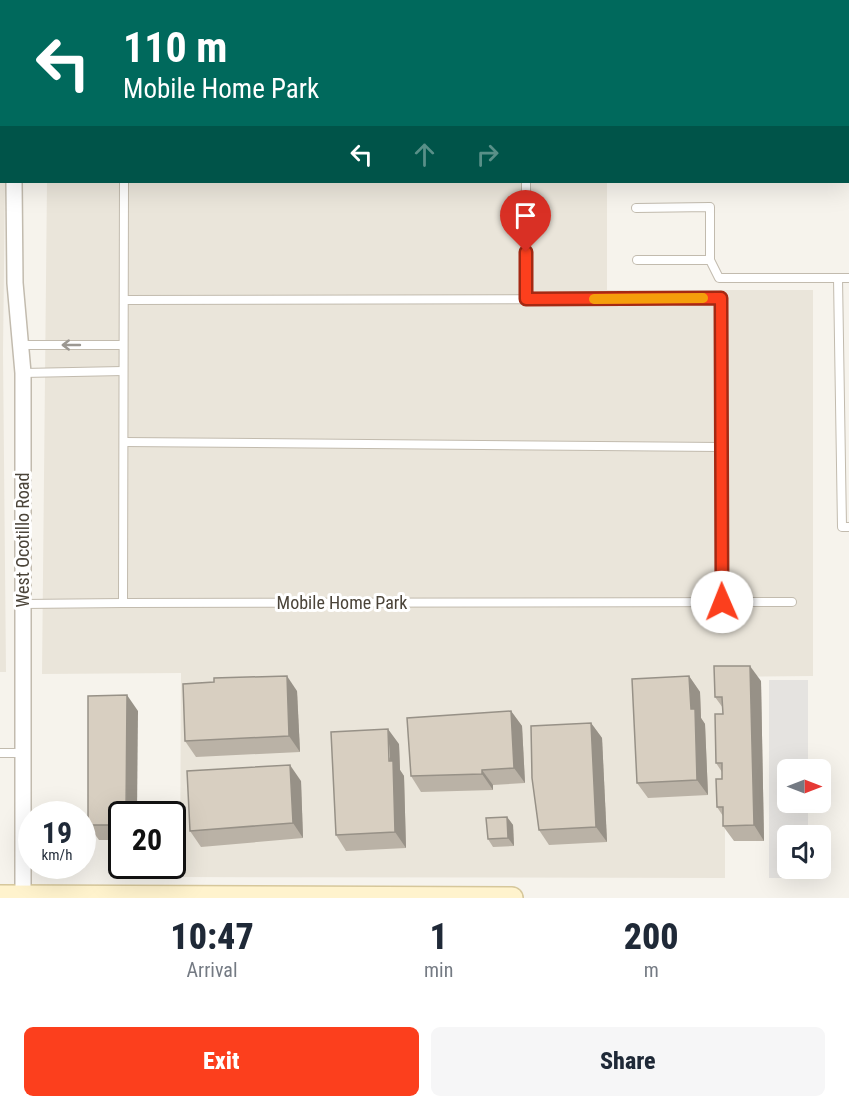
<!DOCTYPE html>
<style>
body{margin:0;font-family:"Roboto Condensed",sans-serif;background:#f6f6f7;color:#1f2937;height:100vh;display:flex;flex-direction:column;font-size:22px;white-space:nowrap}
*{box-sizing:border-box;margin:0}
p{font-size:20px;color:#747a83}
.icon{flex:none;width:33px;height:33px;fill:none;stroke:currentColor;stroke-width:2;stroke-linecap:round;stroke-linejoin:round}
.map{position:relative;height:898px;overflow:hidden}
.details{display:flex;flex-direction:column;background:#fff;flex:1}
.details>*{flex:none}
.guide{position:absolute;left:0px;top:0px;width:849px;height:183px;box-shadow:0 6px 24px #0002;background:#00695c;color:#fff;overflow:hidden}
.needle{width:39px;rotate:90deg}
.tools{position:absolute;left:777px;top:759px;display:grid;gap:12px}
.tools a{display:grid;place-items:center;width:54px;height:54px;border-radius:9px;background:#fff;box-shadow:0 6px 24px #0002;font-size:30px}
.speed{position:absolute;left:18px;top:801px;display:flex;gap:12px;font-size:30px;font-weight:700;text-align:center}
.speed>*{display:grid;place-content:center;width:78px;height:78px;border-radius:50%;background:#fff;box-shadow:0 6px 24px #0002;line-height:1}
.speed small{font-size:15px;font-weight:400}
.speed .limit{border:3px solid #111;border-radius:9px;background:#fff;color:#111}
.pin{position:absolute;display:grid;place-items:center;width:51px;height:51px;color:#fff;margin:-62px -26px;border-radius:50% 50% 50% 0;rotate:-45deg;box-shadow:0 0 6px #0007}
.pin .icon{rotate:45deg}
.me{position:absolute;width:66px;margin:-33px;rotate:359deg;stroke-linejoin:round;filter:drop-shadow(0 0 4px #0008)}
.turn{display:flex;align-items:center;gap:21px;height:126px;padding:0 24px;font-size:27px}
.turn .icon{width:78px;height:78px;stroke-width:2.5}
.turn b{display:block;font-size:42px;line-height:51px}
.lanes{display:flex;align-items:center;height:57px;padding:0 24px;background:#0003;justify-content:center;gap:30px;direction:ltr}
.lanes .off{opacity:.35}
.eta{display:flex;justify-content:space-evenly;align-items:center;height:102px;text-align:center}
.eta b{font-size:36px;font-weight:800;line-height:42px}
.action{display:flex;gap:12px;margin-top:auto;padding:12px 24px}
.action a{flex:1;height:69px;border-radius:9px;background:#fc3f1d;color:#fff;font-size:24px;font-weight:800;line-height:69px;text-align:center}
.action a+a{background:#f6f6f7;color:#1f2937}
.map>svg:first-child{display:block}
</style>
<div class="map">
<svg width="849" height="898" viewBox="0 0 849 898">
<rect width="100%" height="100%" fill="#f6f3ec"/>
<g fill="#eae5da">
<path d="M0 0H5L2 2V182H5L3 352 6 672H0Z"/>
<path d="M49 0H838L49 2Z"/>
<path d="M47 182H607V290H813V676L725 677V878L180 877 181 673 42 674Z"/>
</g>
<path fill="#e5e3e0" d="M769 680H808V769L788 770V802L808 803V835L788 836V868L808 869V878H769Z"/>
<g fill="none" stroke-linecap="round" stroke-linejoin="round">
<g stroke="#c2bbae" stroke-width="10">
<g id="lane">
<path d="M122 0V2"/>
<path d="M526 0V2"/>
<path d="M124 182 123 603 792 602"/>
<path d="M526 182V299"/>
<path d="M636 208 710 207V260L719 278H838"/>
<path d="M637 260H710"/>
<path d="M849 278H838L842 527H849"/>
<path d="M124 300 721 299 722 602"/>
<path d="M20 345H123"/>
<path d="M23 373 123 371"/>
<path d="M124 442 720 447"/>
<path d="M23 604 123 603"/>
<path d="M0 753H23"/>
</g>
</g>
<g stroke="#c2bbae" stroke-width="18">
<g id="street">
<path d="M14 0V2"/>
<path d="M14 182 15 283 23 373V898"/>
</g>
</g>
<g stroke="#d6c79b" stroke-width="24">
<path id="secondary" d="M0 896 512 898"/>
</g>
<use href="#lane" stroke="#fff" stroke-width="8"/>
<use href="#street" stroke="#fff" stroke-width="15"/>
<use href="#secondary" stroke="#fff3cd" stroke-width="21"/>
</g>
<g fill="#bab2a6">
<rect x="848" y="24" width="1" height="44"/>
<rect x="848" y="91" width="1" height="68"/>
<path d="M689 676 700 692 701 718 705 724 708 795 648 798 637 783Z"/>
<path d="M761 681 764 841H734L723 826V816L717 807 722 779V772L716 763 723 714V708L715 697Z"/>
<path d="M214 682 297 691 300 752 196 757 185 741Z"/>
<path d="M138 711 122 814V840H99L88 825Z"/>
<path d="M511 711 522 726 525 783 493 785V790L421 792 411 776Z"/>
<path d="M591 723 602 738 607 842 549 845 539 830Z"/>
<path d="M399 744 400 770 404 776 406 848 346 851 336 835Z"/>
<path d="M301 781 303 838 201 847 190 831Z"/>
<path d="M507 817 513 825 514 846 493 847 488 839Z"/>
</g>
<g fill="#979187">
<path d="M750 666 761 681 764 841 754 825Z"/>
<path d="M287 676 297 691 300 752 289 736Z"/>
<path d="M689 676 700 692 701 718 705 724 708 795 697 780 691 709Z"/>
<path d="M127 695 138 711 137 814H126Z"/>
<path d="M511 711 522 726 525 783 514 768Z"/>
<path d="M591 723 602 738 607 842 596 827Z"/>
<path d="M388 729 399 744 400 770 404 776 406 848 395 832Z"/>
<path d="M290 765 301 781 303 838 293 823Z"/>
<path d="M482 770 493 785V790L482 774Z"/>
<path d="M507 817 513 825 514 846 508 838Z"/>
</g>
<g fill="#d8cfc1" stroke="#979187" stroke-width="1.5">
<rect x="848" y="24" width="1" height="29"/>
<rect x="848" y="91" width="1" height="53"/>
<path d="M714 666H750L754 825 723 826V807H717L716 779H722V763H716L715 714H723L722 697H715Z"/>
<path d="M287 676 289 736 185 741 183 684 214 682V678Z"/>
<path d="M689 676 691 709H695L697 780 637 783 632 679Z"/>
<path d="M127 695 126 814H122V825H88V696Z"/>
<path d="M511 711 514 768 482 770V774L411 776 407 718Z"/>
<path d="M591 723 596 827 539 830 532 778 531 726Z"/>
<path d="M388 729 389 761H393L395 832 336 835 331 732Z"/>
<path d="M290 765 293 823 190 831 187 771Z"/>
<path d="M507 817 508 838 488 839 486 818Z"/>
</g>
<defs><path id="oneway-shaft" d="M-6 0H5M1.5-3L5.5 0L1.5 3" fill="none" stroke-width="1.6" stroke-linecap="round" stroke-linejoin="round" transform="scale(1.5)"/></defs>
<use stroke="#9c9892" href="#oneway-shaft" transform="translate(71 345) rotate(180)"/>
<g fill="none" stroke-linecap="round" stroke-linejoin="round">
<g stroke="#a42913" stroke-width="15">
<path id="route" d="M526 252V299L721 298 722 602"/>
</g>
<use href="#route" stroke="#fc3f1d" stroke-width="10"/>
<path stroke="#f59e0b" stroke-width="10" d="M594 299 703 298"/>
</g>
<g text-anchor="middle" stroke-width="6" stroke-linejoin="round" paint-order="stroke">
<g font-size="18" fill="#4b4439" stroke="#fff">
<text transform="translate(23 540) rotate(-90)" y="6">West Ocotillo Road</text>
<text x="342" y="609">Mobile Home Park</text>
</g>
</g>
</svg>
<div class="tools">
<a><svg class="needle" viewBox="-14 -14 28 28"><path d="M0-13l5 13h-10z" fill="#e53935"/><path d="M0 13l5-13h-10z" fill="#747a83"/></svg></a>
<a><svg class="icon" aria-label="sound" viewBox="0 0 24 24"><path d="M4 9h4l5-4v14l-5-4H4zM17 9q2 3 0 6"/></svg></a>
</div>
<div class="speed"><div>19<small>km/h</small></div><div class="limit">20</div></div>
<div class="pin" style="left:526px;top:252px;background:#d93025"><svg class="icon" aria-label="arrive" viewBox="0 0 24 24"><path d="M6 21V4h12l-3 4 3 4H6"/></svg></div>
<svg class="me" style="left:722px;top:602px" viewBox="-20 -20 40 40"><circle r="19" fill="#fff"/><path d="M0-13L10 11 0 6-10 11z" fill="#fc3f1d"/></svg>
<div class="guide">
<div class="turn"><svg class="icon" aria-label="left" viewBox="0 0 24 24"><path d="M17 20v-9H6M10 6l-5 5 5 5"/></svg><div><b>110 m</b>Mobile Home Park</div></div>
<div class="lanes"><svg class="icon" aria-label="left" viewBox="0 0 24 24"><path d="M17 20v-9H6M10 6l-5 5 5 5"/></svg><svg class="icon off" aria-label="ahead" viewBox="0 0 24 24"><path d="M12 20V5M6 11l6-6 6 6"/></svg><svg class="icon off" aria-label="right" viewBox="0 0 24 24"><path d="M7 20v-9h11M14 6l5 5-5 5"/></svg></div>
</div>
</div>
<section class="details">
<div class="eta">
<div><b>10:47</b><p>Arrival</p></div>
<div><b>1</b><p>min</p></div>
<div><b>200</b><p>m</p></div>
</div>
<div class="action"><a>Exit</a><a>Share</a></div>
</section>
